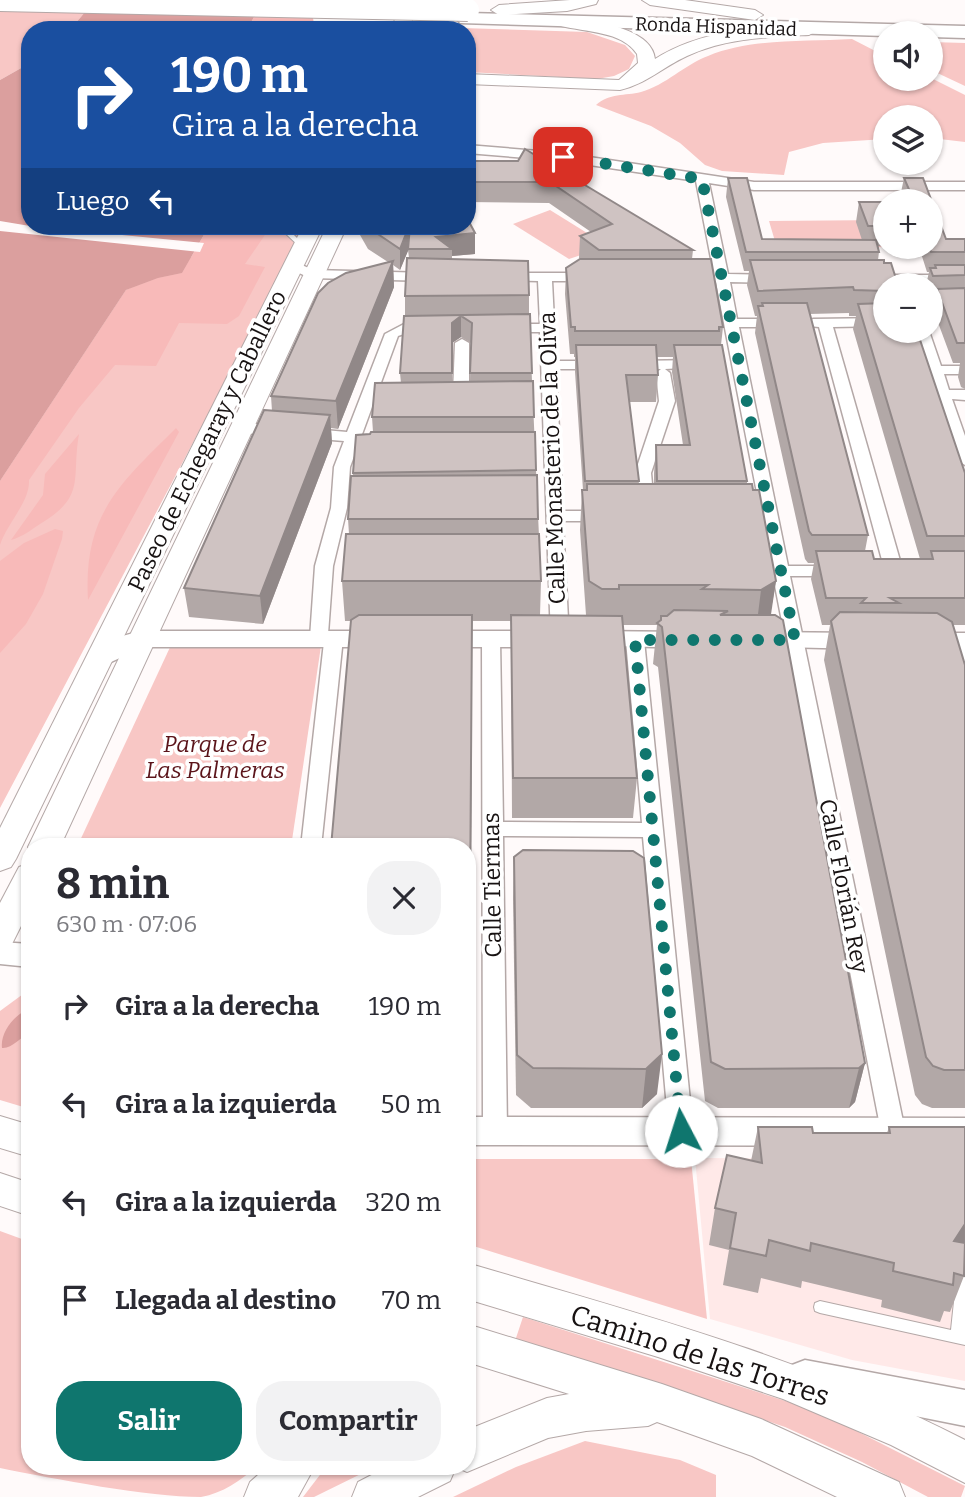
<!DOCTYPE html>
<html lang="es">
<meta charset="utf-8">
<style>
body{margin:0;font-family:Bitter,serif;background:#f2f2f3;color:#2b2b33;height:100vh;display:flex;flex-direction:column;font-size:26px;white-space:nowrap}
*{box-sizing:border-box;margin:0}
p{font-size:23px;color:#7c7c81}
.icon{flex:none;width:38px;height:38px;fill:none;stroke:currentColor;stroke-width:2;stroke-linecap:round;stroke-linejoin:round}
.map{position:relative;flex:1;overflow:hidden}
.panel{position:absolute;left:21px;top:838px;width:455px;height:637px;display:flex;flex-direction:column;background:#fff;border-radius:28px;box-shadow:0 2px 5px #0004}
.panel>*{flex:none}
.guide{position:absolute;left:21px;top:21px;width:455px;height:214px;border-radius:28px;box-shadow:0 2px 5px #0004;background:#1a4fa0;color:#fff;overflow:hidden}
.fabs{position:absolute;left:873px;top:21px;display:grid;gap:14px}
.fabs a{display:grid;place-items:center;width:70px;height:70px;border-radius:50%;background:#fff;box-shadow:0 2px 5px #0004;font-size:35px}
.pin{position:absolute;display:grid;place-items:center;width:60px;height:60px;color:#fff;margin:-30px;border-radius:14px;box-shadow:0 4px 10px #0006}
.me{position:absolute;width:77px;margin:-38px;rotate:355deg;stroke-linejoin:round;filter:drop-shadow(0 0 5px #0008)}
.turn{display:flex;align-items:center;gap:24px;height:147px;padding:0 35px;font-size:32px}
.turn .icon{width:91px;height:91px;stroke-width:2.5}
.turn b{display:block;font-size:49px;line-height:60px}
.then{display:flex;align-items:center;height:66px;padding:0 35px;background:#0003;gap:14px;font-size:26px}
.round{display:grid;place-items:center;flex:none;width:74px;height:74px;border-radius:28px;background:#f2f2f3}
.head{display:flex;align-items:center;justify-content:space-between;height:119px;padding:0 35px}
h1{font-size:42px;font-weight:700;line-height:52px}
.primary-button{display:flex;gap:14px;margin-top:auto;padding:14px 35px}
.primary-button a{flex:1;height:80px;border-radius:28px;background:#0f766e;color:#fff;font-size:28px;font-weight:700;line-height:80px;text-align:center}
.primary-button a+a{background:#f2f2f3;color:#2b2b33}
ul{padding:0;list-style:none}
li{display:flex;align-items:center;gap:21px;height:98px;padding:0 35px}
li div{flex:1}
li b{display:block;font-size:26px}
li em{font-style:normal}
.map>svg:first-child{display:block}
</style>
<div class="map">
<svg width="965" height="1497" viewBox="0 0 965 1497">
<rect width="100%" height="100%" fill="#fffafa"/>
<path fill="#ffe9e8" d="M695 1158 965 1159V1381L852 1360 710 1319Z"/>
<g fill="#f8c7c5">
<path d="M0 0H95L70 30H30V63L0 80Z"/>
<path d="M430 27 587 32 625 45 635 56 629 69 614 76 597 79 467 72V30H429Z"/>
<path d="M852 39 885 56 886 79 931 78 965 95V142L931 138V117H886L885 139 823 143 789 152 784 175 722 171 705 165 680 143 651 126 596 105C609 93 625 96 641 92 666 85 684 65 708 56 752 38 805 42 852 39Z"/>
<path d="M931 42 965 43V86L931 70Z"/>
<path d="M550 210 608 246 569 259 513 224Z"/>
<path d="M885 220 886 247H895L777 248 769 221Z"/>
<path d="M209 226H303L252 331 0 808V481L126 290 195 255Z"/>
<path d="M172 643 321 646 291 847H77Z"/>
<path d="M30 989V1109L0 1100V1011Z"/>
<path d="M467 1159H691L707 1319 467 1244Z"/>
<path d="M0 1231 30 1242V1466L256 1467C240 1481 223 1493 201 1497 148 1497 55 1479 0 1468Z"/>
<path d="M523 1317 817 1411 965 1486 961 1497H928L862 1462 785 1427 656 1383 515 1341Z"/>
<path d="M585 1441 680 1460 716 1475V1497H453L516 1467Z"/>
<path d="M326 1467V1466L375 1467 314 1497H303Z"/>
</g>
<g fill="#f8bab9">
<path d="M263 0H310L315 30H247Z"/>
<path d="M209 226H268L269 229 245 264 265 267 239 316 227 324 179 323 156 366 115 365 79 408 29 480C30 502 7 523 0 545V481L126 290 158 278 182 273Z"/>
<path d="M176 428 179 432 88 600C83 514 120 484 176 428Z"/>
<path d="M79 434C71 479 87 496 40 524 31 530 22 537 11 540L43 495 45 474Z"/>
<path d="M55 529 63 531 62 539 43 594 26 624 0 653V561L24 543Z"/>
</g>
<g fill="#db9f9e">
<path d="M95 0H263L247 30H70Z"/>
<path d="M30 63V226H209L182 273 158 278 126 290 0 481V80Z"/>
<path d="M30 1008V1033C20 1037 12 1049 2 1048 0 1032 15 1014 30 1008Z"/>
</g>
<path fill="#fffafa" d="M0 221 30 226 204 243 200 252 0 231Z"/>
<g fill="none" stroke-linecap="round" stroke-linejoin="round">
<g stroke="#b4a8a7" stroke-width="2">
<g id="lane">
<path d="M283 226H289L290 231 305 246V248H301L285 233Z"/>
<path d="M965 1248V1345L820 1313 815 1311 814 1307 815 1303 820 1301 951 1330 959 1254 961 1250Z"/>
</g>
</g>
<g stroke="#b4a8a7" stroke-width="3">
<g id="street">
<path d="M467 145 563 153 754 182H965V190H754L709 183 728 274 773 275 780 279 773 283 730 282 737 319H783L790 323 783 327H739L788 566H838L847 571 838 576H790L905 1131 901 1138 893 1141 885 1138 881 1131 716 282 705 278 714 274 696 181 563 161 467 153Z"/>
<path d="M293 261 313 270 430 273 437 277 430 281 310 278 288 268V262Z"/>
<path d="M505 273H591L598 277 591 281H552L556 361H600L607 365 600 369H556L563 511H606L614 516 606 521H563L569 639 560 645 551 639 540 332H507L500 328 507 324H540L538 281 500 280 498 277Z"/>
<path d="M873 275H965V283L868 282V276Z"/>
<path d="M886 318V326L833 327 903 571 894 576 885 571 819 327 808 326 806 323 813 319Z"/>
<path d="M404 324H427L434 328C425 336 410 331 398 336L350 467 347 508 333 566 328 634H340L343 638 321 847H301L324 642H313L310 638 315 566 331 508 334 467 344 441 244 433 236 428 244 423 347 432 385 334Z"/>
<path d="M915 331H929L941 366H965V374H944L949 390H965V400L952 399 965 436V465L957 460Z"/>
<path d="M462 339 469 343V394L461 399 453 394 455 343Z"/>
<path d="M698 360 705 364 703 367 665 369 670 373 675 401 651 473 654 506 646 511 640 510 635 473 659 401 656 373 661 369H634L627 365 634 361Z"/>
<path d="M491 633 500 639 503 822 642 823 626 640 635 634 644 640 693 1131 689 1138 681 1141 673 1138 669 1131 643 837 503 836 507 1130 503 1137 495 1140 487 1137 483 1130 482 639Z"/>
<path d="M959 635 965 637V669L956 663 950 641Z"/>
</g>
</g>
<g stroke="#b4a8a7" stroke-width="3">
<g id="secondary">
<path d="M142 631H386L395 633 398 639 395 645 386 647H144L111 662 102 664 93 662 90 656C99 641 125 635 142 631Z"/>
<path d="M438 631H547L556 633 559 639 556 645 547 647H438L429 645 426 639 429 633Z"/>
<path d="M589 631 690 632 699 634 702 640 699 646 690 648 580 645 577 639 580 633Z"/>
<path d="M753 632 862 633 871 635 874 641 871 647 862 649 744 646 741 640 744 634Z"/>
<path d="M921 633H965V649L912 647 909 641 912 635Z"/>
<path d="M0 942 30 944V967L0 964Z"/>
<path d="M467 1117 965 1118V1146L467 1145Z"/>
<path d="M805 1360 965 1390V1426L805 1394 792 1389 787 1377 792 1365Z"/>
</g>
</g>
<g stroke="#b4a8a7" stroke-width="2">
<g id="primary">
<path d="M400 0H416L410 30H392Z"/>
<path d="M570 0H598L596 4 567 11 499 15 491 10 499 5Z"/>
<path d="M642 0H685L755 10 763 15 755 20 650 5Z"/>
<path d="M567 17C592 21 652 27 655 59 700 30 757 27 809 25L818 30 809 35C768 37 725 38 687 56 663 67 646 84 620 90L467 84V74L619 80 638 63 637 54C622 31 585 32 561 26L558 22Z"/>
<path d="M303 226H323L16 859 11 867 0 871V828Z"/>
<path d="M327 226H347L60 847H30V850L28 847Z"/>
<path d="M30 863V908L12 944 0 948V903L19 867Z"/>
<path d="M0 1116 30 1125V1157L0 1148Z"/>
<path d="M0 1173 30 1183V1216L0 1206Z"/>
<path d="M467 1263C637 1313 807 1358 965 1440V1483L891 1445 783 1399 658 1357 467 1299Z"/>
<path d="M467 1324 662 1384 761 1419 899 1482 905 1497H837L752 1456 657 1422 648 1426 586 1431 548 1438 467 1472 456 1467 450 1481 418 1497H352L358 1482 389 1466H467V1430L547 1398 569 1394 467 1362Z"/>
<path d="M268 1466H315L298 1497H244L250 1482Z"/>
</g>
</g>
<g stroke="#b4a8a7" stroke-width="3">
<path id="highway" d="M467 13 965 26V38L931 37V33H886V36L460 23 457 19 460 15Z"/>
</g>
<use href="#lane" fill="#fff" fill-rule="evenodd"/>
<use href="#street" fill="#fff" fill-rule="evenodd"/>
<use href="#secondary" fill="#fff" fill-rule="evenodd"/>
<use href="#primary" fill="#fff" fill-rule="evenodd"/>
<use href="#highway" fill="#fff" fill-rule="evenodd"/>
<g stroke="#b4a8a7" stroke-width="24" stroke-linecap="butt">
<path id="highway-bridge" d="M0 0 468 10"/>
</g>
<use href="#highway-bridge" stroke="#fff" stroke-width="22"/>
</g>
<g fill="#b2a8a7" fill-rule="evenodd">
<path d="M467 161H518L693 250 692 259 723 327 721 345 747 481V484L776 581 770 615 865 1063 855 1102 849 1108H718L705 1101 658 667 653 664 657 625H623L637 778 633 818H512L511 621H472L470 1098 351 621H345L342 581 349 534 348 519 353 473 370 434 373 432 372 417 401 383 400 373 405 316V296L409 258 408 250 400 270 393 265 394 287 338 429 331 428 332 443 263 624 189 617 184 588 272 411 271 396 388 262 368 249 360 235V226H467L475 233V254L452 256V259L529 295V314L541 581 540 615H586L580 530 582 490H583L575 372V357H574V354H570L565 294 566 268 581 259 579 258 580 236 591 232 549 203 467 202ZM461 337 471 343 470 382H452V343ZM657 357H673L672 372 683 445H656L654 473V484H639L629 402H656L658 375Z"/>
<path d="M728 178 762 239 862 240 856 222 859 202H886V246H878L879 252 878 260 886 285V331L965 473V625H953L965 665V1108H932L922 1104 915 1095 824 660 830 625H822L811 579 814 563H808L805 559 755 333 757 316H755L747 285 749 271H744L726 197ZM849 313V316H856L853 329 920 559H874L865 551 868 535 809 314Z"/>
<path d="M904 178H923L946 239H965V389L961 387 958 377 960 363H953L933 309 936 297H931V285H926L929 272H927L919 247H931V201H902L900 197Z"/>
<path d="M633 851 657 1094 642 1108H531L516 1095 513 898 514 857Z"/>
<path d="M758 1127 813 1133H887L889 1127 964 1243V1276L950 1312 944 1311 940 1322 881 1307 882 1300 802 1281 801 1288 761 1278 758 1293 723 1285 729 1250 709 1245 715 1208 751 1161Z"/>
</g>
<g fill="#918888">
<path d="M409 226H410L411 244 400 270V249Z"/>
<path d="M475 233V254L452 256V249L436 237Z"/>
<path d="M393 261 394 287 338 429 336 401Z"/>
<path d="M461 316V337L452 343V393V323Z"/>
<path d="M330 415 332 443 263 624 260 596Z"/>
<path d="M776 581 770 621 756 630 761 590Z"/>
<path d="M472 655 470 1098 467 1100V1060Z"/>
<path d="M662 1054 657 1094 642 1108 646 1069Z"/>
<path d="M865 1063 855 1102 849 1108 859 1068Z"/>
<path d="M965 1224V1242L941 1278 954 1241Z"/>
</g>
<g fill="#cfc3c2" stroke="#918888" stroke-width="2">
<path d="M525 149 693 250H599L580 236 612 224 550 182H467V161H518Z"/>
<path d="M728 178H747L762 239 876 240 879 252H746Z"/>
<path d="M904 178H923L946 239H965V252H931L929 247H931V201H914Z"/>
<path d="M859 202H886V226H868Z"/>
<path d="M467 218 475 233 436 237 452 249H408L410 226H467Z"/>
<path d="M366 226H409L400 249Z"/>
<path d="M407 258 528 261 529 295 405 296Z"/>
<path d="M580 259H711L723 327H719V331H575V327H571L566 268Z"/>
<path d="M750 260H884V263H891L898 285H886V291L854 290 853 287 758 291Z"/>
<path d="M393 261 336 401 271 396 318 293 328 283 346 273Z"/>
<path d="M935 265H965V275L933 276 930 268H936Z"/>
<path d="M965 288V343H957L937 289Z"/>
<path d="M762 303H807L868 535H812L809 531 758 306H763Z"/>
<path d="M886 303V331H917L965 473V536H927L858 304Z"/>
<path d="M530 314 532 373H470L472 323 461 316 452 323V373H400L404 316Z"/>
<path d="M576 345H656L658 375H626L639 481H585Z"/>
<path d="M674 345H722L747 481H657L656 445H690Z"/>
<path d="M533 381 534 417H372L375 383Z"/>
<path d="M264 410 330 415 260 596 184 588Z"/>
<path d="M371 432H535L536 470 353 473 356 435 370 434Z"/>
<path d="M537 475 538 519H348L351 476Z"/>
<path d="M587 484H752L753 490H759L776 581 761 590 702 589 708 585H619V589H602L589 581 582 490H587Z"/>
<path d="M346 534H539L541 581H342Z"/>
<path d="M816 551H872L874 559H933L931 551H965V598H890L899 603H861L866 598H826Z"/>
<path d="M674 610 728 611 720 615H775L783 620 865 1063 859 1068 725 1069 711 1062 662 627 657 623 661 620V616H667Z"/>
<path d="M840 612 937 613 952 622 965 665V1070H944L933 1066 926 1057 831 621Z"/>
<path d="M359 615H472L469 1059 467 1060V847H331L351 620Z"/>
<path d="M511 615 622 616 637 778H513Z"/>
<path d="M523 850 633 851 644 858 662 1054 646 1069 533 1068 517 1055 514 857Z"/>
<path d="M758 1127H812L813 1133H890L889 1127H965V1224L954 1241 965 1243 964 1276 954 1273 953 1285 893 1271 894 1263 811 1243 810 1251 769 1240 766 1256 730 1248 736 1213 715 1208 727 1155 762 1163Z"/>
</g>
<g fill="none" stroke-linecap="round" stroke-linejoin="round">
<path stroke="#0f766e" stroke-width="12" stroke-dasharray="0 21.6" d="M563 157 702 179 795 640H635L681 1131"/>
</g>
<g text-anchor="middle" stroke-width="7" stroke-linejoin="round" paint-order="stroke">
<g font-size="19" fill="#171212" stroke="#fff">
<text transform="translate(716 26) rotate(2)" y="7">Ronda Hispanidad</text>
</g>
<g font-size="23" fill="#171212" stroke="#fff">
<text transform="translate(207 441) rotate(-64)" y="8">Paseo de Echegaray y Caballero</text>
<text transform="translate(552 458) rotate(-92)" y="8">Calle Monasterio de la Oliva</text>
<text transform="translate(492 885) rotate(-91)" y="8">Calle Tiermas</text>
<text transform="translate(844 886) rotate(79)" y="8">Calle Florián Rey</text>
</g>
<g font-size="23" font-style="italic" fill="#5b141a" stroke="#fff">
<text x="215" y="752">Parque de<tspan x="215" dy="26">Las Palmeras</tspan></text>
</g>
<g font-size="28" fill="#171212" stroke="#fff">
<text transform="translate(700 1355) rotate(18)" y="10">Camino de las Torres</text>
</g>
</g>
</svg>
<div class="fabs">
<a><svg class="icon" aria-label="sound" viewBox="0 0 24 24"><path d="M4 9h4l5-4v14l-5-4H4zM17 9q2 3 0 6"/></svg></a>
<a><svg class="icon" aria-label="layers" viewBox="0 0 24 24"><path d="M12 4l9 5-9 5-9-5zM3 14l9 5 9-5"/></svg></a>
<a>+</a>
<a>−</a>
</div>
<div class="pin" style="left:563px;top:157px;background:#d93025"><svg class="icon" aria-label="arrive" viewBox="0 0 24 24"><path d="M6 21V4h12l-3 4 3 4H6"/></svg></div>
<svg class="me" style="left:681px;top:1131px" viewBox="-20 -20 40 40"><circle r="19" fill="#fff"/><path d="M0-13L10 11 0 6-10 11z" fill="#0f766e"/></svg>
<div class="guide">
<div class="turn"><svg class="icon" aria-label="right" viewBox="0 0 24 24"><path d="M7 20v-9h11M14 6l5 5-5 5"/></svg><div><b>190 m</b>Gira a la derecha</div></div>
<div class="then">Luego<svg class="icon" aria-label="left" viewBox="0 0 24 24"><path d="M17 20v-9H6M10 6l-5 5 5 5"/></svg></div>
</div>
<section class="panel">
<div class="head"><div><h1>8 min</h1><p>630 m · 07:06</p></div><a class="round"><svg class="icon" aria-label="close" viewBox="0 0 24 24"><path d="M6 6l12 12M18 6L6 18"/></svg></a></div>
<ul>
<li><svg class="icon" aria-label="right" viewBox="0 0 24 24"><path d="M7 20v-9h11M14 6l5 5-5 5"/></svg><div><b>Gira a la derecha</b></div><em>190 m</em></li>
<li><svg class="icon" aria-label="left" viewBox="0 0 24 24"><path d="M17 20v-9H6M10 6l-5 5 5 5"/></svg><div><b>Gira a la izquierda</b></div><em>50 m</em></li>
<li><svg class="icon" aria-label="left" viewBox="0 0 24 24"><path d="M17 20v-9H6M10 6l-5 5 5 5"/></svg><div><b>Gira a la izquierda</b></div><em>320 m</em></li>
<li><svg class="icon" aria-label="arrive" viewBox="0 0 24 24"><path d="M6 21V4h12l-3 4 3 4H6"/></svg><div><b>Llegada al destino</b></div><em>70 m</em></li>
</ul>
<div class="primary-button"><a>Salir</a><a>Compartir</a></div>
</section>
</div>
